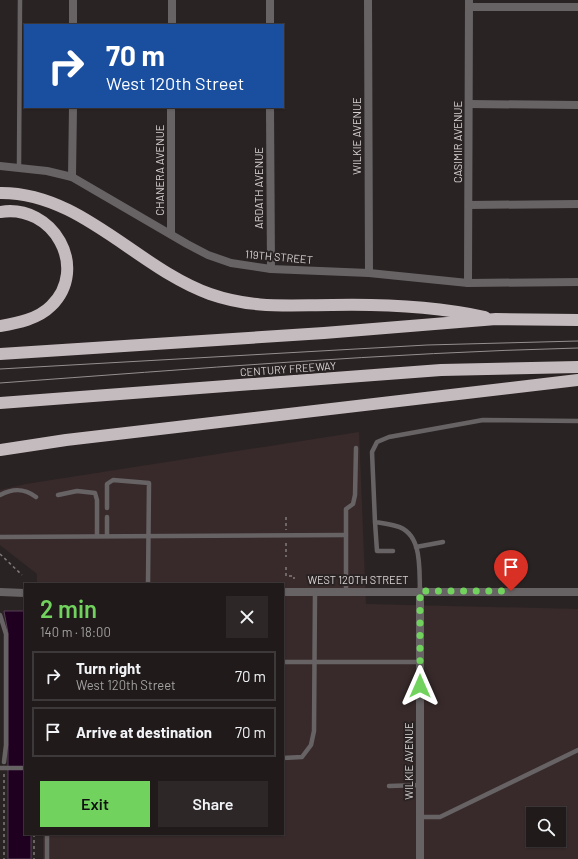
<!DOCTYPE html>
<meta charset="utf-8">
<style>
body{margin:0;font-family:Barlow,sans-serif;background:#2d2727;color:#f1f3f6;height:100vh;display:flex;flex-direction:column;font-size:15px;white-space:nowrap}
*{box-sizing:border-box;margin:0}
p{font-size:13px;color:#a2a1a2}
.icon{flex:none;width:22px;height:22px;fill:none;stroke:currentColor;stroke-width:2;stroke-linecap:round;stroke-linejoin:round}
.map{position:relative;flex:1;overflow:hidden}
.details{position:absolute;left:24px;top:583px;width:260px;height:252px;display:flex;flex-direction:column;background:#201a1a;border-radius:0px;box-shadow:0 1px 3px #0004,0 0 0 1px #3d3839}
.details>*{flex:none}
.guide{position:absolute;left:24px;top:24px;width:260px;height:84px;border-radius:0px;box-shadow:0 1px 3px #0004,0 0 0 1px #3d3839;background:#1a4fa0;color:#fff;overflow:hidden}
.tools{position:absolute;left:526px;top:807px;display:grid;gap:8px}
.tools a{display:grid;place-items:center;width:40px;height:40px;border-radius:0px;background:#201a1a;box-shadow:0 1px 3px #0004,0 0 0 1px #3d3839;font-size:20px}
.pin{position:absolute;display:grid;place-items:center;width:34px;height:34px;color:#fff;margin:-41px -17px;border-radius:50% 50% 50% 0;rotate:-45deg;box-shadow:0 0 4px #0007}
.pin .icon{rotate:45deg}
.me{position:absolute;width:44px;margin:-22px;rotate:0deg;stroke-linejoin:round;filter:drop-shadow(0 0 3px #0008)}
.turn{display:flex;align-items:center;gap:14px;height:84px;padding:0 16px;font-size:18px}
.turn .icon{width:52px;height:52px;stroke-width:2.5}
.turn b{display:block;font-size:28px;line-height:34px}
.round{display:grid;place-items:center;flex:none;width:42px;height:42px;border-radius:0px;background:#2d2727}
.headline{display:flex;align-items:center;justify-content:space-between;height:68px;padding:0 16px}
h1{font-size:24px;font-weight:600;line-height:30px;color:#71d35e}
.button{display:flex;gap:8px;margin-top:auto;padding:8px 16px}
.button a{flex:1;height:46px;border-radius:0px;background:#71d35e;color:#111;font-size:16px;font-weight:600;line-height:46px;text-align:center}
.button a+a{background:#2d2727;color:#f1f3f6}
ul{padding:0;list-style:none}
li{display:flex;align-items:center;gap:12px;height:50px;margin:0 8px 6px;padding:0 8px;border:2px solid #3d3839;border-radius:0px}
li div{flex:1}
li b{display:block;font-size:15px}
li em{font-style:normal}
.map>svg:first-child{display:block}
</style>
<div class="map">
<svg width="578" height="859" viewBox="0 0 578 859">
<rect width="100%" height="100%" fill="#2a2323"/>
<path fill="#382a2b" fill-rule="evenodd" d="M359 432 366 604 578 609V859H43V834H283V584H37V574L0 545V490L26 484ZM533 814H559V840H533Z"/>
<path fill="#1f0020" stroke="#563f55" d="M4 611H25V834H31V859H8V633Z"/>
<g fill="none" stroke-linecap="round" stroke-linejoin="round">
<g stroke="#817b7b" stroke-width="1.5" stroke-dasharray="3 3" stroke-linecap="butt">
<path d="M286 517V530"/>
<path d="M286 543V557"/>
<path d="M0 554 22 575"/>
<path d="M286 567V576H294V579"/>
<path d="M4 774V859"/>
<path d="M34 834V859"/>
</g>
<g stroke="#676365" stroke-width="4.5">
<path d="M19 166 20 0"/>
<path d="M0 495C13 488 24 488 36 497"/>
<path d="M58 495 77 491 95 493 97 500V536"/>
<path d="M107 508V484L113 480 149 483 148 584"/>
<path d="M107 517V536"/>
<path d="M375 522 377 551H393"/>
<path d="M0 537 346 535"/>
<path d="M416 547 443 542"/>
<path d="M346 591V509L353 504 355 495 356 448"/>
<path d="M420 591C419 569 423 533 396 526 389 524 382 523 375 522L372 452 377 442 389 437 483 420 578 421"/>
<path d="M0 615 6 634V745L4 762"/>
<path d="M283 662H420"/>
<path d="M283 758 302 757 311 745 314 731 315 592"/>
<path d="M0 768H25"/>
<path d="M389 786 420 785"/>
<path d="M420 817H440L578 750"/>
<path d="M47 834V859"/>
</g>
<g stroke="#676365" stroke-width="8">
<path d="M270 0V25"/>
<path d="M368 0 369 273"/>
<path d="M469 7H578"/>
<path d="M73 25V0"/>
<path d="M172 25V0"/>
<path d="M469 104 578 105"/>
<path d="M270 107 271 269"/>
<path d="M0 166 47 171 72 177 187 244 208 255 231 263 271 269 369 273 468 283 578 282"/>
<path d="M72 177 73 107"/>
<path d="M469 205 578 204"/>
<path d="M171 234V107"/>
<path d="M468 283 469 0"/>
<path d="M420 859V591"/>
</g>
<g stroke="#676365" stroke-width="8">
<path d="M0 592 25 593"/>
<path d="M283 592H578"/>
</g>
<g stroke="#c4bbbe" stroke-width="12">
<path d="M0 193C81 192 137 268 210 294 253 309 288 305 332 305 381 304 438 307 485 317"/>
<path d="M0 212C53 203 90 268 51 306 38 319 18 323 0 326"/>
<path d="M0 354 324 333 496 319 578 320"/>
<path d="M0 403 441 370 578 367"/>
<path d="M0 450 66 440 578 380"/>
</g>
<g stroke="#958f8f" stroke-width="1">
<path d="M0 369 427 345 578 341"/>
<path d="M0 383C193 369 385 353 578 348"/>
</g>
</g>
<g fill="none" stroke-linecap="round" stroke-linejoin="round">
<path stroke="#71d35e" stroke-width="7" stroke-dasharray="0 12.6" d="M420 686V591H511"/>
</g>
<g text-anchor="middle" stroke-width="4" stroke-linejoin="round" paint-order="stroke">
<g font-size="11" fill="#d7d2d2" stroke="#2a2323">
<text transform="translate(357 136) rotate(-90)" y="4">WILKIE AVENUE</text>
<text transform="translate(458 142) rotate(-90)" y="4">CASIMIR AVENUE</text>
<text transform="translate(160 170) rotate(-90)" y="4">CHANERA AVENUE</text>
<text transform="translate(259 188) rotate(-90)" y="4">ARDATH AVENUE</text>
<text transform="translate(279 257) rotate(5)" y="4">119TH STREET</text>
<text transform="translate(288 369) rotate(-4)" y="4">CENTURY FREEWAY</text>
<text x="358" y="584">WEST 120TH STREET</text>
<text transform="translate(409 761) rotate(-90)" y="4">WILKIE AVENUE</text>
</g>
</g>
</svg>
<div class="tools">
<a><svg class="icon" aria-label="search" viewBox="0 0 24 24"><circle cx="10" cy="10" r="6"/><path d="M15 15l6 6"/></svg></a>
</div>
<div class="pin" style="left:511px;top:591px;background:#d93025"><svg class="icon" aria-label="arrive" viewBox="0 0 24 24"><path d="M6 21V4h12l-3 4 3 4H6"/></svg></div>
<svg class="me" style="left:420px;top:686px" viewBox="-20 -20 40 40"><path d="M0-17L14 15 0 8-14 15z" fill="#71d35e" stroke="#fff" stroke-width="4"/></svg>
<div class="guide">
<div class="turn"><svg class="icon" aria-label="right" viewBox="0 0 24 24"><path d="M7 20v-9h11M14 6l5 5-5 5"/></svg><div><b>70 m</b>West 120th Street</div></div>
</div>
<section class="details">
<div class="headline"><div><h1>2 min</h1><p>140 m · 18:00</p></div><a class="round"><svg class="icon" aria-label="close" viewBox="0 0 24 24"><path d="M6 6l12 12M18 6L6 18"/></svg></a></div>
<ul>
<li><svg class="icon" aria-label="right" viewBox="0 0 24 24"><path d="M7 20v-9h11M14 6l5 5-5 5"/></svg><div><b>Turn right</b><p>West 120th Street</p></div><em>70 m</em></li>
<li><svg class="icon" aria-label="arrive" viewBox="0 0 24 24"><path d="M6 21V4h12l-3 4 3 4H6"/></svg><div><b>Arrive at destination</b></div><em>70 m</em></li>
</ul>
<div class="button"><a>Exit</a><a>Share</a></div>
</section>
</div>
